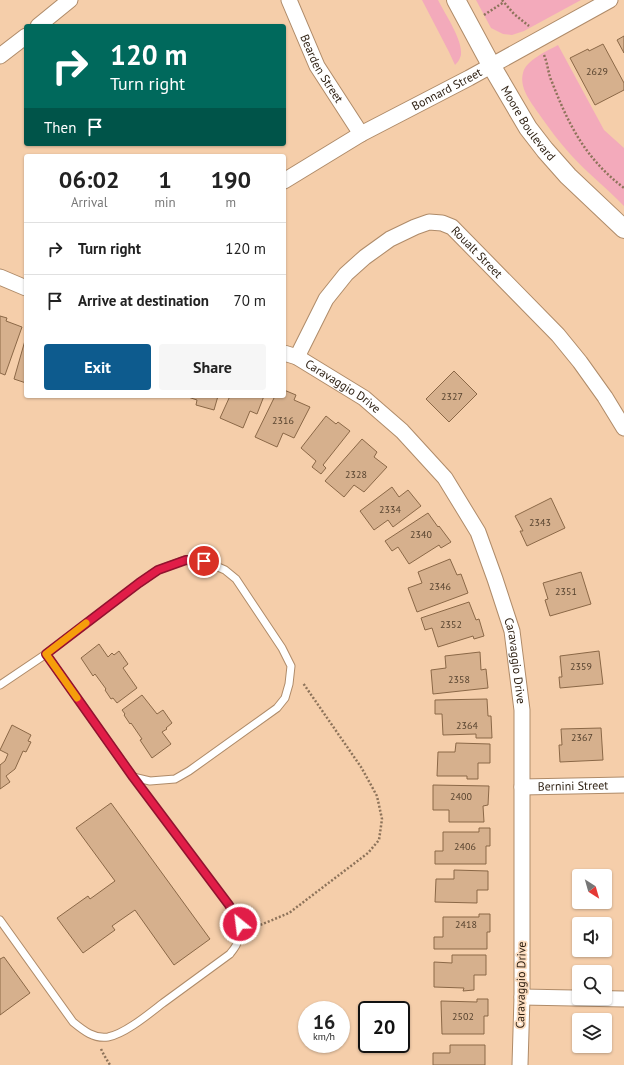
<!DOCTYPE html>
<style>
body{margin:0;font-family:"PT Sans",sans-serif;background:#f6f6f6;color:#222;height:100vh;display:flex;flex-direction:column;font-size:15px;white-space:nowrap}
*{box-sizing:border-box;margin:0}
p{font-size:13px;color:#767676}
.icon{flex:none;width:22px;height:22px;fill:none;stroke:currentColor;stroke-width:2;stroke-linecap:round;stroke-linejoin:round}
.map{position:relative;flex:1;overflow:hidden}
.panel{position:absolute;left:24px;top:154px;width:262px;height:244px;display:flex;flex-direction:column;background:#fff;border-radius:4px;box-shadow:0 1px 3px #0004}
.panel>*{flex:none}
.guide{position:absolute;left:24px;top:24px;width:262px;height:122px;border-radius:4px;box-shadow:0 1px 3px #0004;background:#00695c;color:#fff;overflow:hidden}
.needle{width:26px;rotate:143deg}
.tools{position:absolute;left:572px;top:869px;display:grid;gap:8px}
.tools a{display:grid;place-items:center;width:40px;height:40px;border-radius:4px;background:#fff;box-shadow:0 1px 3px #0004;font-size:20px}
.speed{position:absolute;left:298px;top:1001px;display:flex;gap:8px;font-size:20px;font-weight:700;text-align:center}
.speed>*{display:grid;place-content:center;width:52px;height:52px;border-radius:50%;background:#fff;box-shadow:0 1px 3px #0004;line-height:1}
.speed small{font-size:10px;font-weight:400}
.speed .limit{border:2px solid #111;border-radius:6px;background:#fff;color:#111}
.pin{position:absolute;display:grid;place-items:center;width:34px;height:34px;color:#fff;margin:-17px;border:2px solid #fff;border-radius:50%;box-shadow:0 1px 4px #0007}
.me{position:absolute;width:44px;margin:-22px;rotate:331deg;stroke-linejoin:round;filter:drop-shadow(0 0 3px #0008)}
.turn{display:flex;align-items:center;gap:14px;height:84px;padding:0 20px;font-size:18px}
.turn .icon{width:52px;height:52px;stroke-width:2.5}
.turn b{display:block;font-size:28px;line-height:34px}
.then{display:flex;align-items:center;height:38px;padding:0 20px;background:#0003;gap:8px;font-size:15px}
.eta{display:flex;justify-content:space-evenly;align-items:center;height:68px;text-align:center}
.eta b{font-size:24px;font-weight:700;line-height:28px}
.cta{display:flex;gap:8px;margin-top:auto;padding:8px 20px}
.cta a{flex:1;height:46px;border-radius:4px;background:#0d5b8e;color:#fff;font-size:16px;font-weight:700;line-height:46px;text-align:center}
.cta a+a{background:#f6f6f6;color:#222}
ul{padding:0;list-style:none}
li{display:flex;align-items:center;gap:12px;height:52px;padding:0 20px;border-top:1px solid #e0e0e0}
li div{flex:1}
li b{display:block;font-size:15px}
li em{font-style:normal}
.map>svg:first-child{display:block}
</style>
<div class="map">
<svg width="624" height="1065" viewBox="0 0 624 1065">
<rect width="100%" height="100%" fill="#f5ceaa"/>
<g fill="#f3aabb">
<path d="M422 0H438C445 14 463 40 461 55 460 59 458 62 455 65L449 52Z"/>
<path d="M476 0H581L524 31 512 35 503 34 491 28Z"/>
<path d="M558 45 604 130 624 148V206C607 188 587 173 571 155 559 142 549 128 539 114 531 102 519 88 523 73 526 60 547 51 558 45Z"/>
</g>
<g fill="#d6b08d" stroke="#8b6847">
<path d="M624 36V53L617 40Z"/>
<path d="M603 44 624 83V90L595 105 570 58 588 49 589 51Z"/>
<path d="M0 316 7 318 6 321 22 327 5 375 0 373Z"/>
<path d="M26 337V383L14 379Z"/>
<path d="M454 371 477 394 449 422 426 399Z"/>
<path d="M284 390 296 395 294 400 310 407 294 438 283 433 277 447 255 437 275 396H284Z"/>
<path d="M185 396H218L214 410 196 405 197 400Z"/>
<path d="M230 396H264L257 414 250 411 243 428 220 418Z"/>
<path d="M326 416 336 424 338 422 350 431 323 465 326 468 321 474 312 467 316 461 301 448Z"/>
<path d="M362 439 377 452 374 457 387 467 364 492 354 485 344 497 325 481Z"/>
<path d="M392 487 399 497 408 490 421 506 393 527 388 520 374 530 360 511Z"/>
<path d="M551 498 565 528 527 546 520 531H523L515 516Z"/>
<path d="M428 513 438 527 439 526 451 542 441 548 439 545 409 564 398 547 392 551 385 541Z"/>
<path d="M450 559 457 575 461 574 468 593 417 612 408 588 422 583 418 572Z"/>
<path d="M581 572 591 604 550 616 545 600 548 599 543 583Z"/>
<path d="M469 602 476 620 479 619 484 636 474 639 473 636 438 647 432 628 425 630 421 618Z"/>
<path d="M99 644 108 657 112 653 114 655 119 651 128 664 123 668 137 688 117 703 113 698 111 699 105 690 106 689 95 674 93 676 81 658Z"/>
<path d="M599 651 603 684 560 688 559 677H562L560 656Z"/>
<path d="M480 652 481 670 486 669 488 688 433 694 431 670 446 668 445 656Z"/>
<path d="M142 695 157 714 163 710 172 723 166 728 167 729 162 732 171 744 152 758 140 740 142 739 131 723 130 724 124 715 125 714 122 710Z"/>
<path d="M487 699 488 716H491L492 738H476V734L443 735 442 714H435V700Z"/>
<path d="M12 725 31 735 28 741 31 742 26 752 23 751 15 769 6 776 10 782 0 789V765L5 761 8 754 0 750Z"/>
<path d="M601 728 603 760 560 762 559 745H562L561 729Z"/>
<path d="M456 743 490 744V763H478V779H467V776H437L438 752H455Z"/>
<path d="M433 785 489 786 488 805 483 806 484 822H449V810H433Z"/>
<path d="M111 803 210 939 174 965 135 910 112 926 115 930 83 953 57 918 88 896 90 899 115 881 76 828Z"/>
<path d="M479 828H490V846H486V864H435V851H443V832H479Z"/>
<path d="M454 870 488 871V890H477V903L435 902 436 879H454Z"/>
<path d="M479 914H490V932H487V949H434V937H443V917H479Z"/>
<path d="M452 955H486V975H474V990L463 991 464 988 434 987V962L452 963Z"/>
<path d="M4 957 30 993 0 1015V959Z"/>
<path d="M477 999H488V1016H484V1034H442L441 1001 477 1002Z"/>
<path d="M450 1045H485V1065H433V1053H450Z"/>
</g>
<g fill="none" stroke-linecap="round" stroke-linejoin="round">
<g stroke="#af8b69" stroke-width="9">
<g id="service">
<path d="M0 685 46 654 139 583 158 570 185 560 204 561 225 570 236 579 282 648 291 666 289 684 285 698 277 708 189 771 175 779 150 781 133 777"/>
<path d="M0 920 73 1022C84 1031 94 1039 108 1037 125 1034 150 1013 163 1003 185 987 208 970 230 954 232 951 236 947 237 943 244 928 237 917 229 905L133 777 46 654"/>
</g>
</g>
<g stroke="#af8b69" stroke-width="17">
<g id="minor">
<path id="s1" d="M289 0 317 66 361 134"/>
<path d="M38 26 70 0"/>
<path d="M0 56 26 36"/>
<path id="s2" d="M284 181 361 134 469 78 610 0"/>
<path d="M0 277 26 288"/>
<path id="s3" d="M284 353 297 357 364 398 402 431 445 478 478 532 495 579 512 631 522 710V997L520 1065"/>
<path id="s4" d="M297 357 326 299 346 274 365 257 390 239 415 227 429 222 442 223 452 227 558 335 580 362 605 397 624 428"/>
<path id="s5" d="M522 787 624 785"/>
<path d="M522 997 624 999"/>
</g>
</g>
<g stroke="#af8b69" stroke-width="20">
<g id="tertiary">
<path id="s6" d="M456 0 491 65 528 128 545 150 568 176 624 229"/>
</g>
</g>
<g stroke="#8d735a" stroke-width="2.5" stroke-dasharray="2 2" stroke-linecap="butt">
<path d="M502 0 514 14 529 26"/>
<path d="M484 15 504 2"/>
<path d="M544 55C548 64 548 74 552 82 569 126 586 159 624 188"/>
<path d="M253 928 289 913 368 853 379 840 382 819 377 796 361 767 303 683"/>
<path d="M101 1049 104 1055 110 1065"/>
</g>
<use href="#service" stroke="#fff" stroke-width="7"/>
<use href="#minor" stroke="#fff" stroke-width="15"/>
<use href="#tertiary" stroke="#fff" stroke-width="18"/>
</g>
<g fill="none" stroke-linecap="round" stroke-linejoin="round">
<g stroke="#92132f" stroke-width="10">
<path id="route" d="M204 561 186 560 158 570 139 583 46 654 133 777 229 905 240 924"/>
</g>
<use href="#route" stroke="#e11d48" stroke-width="7"/>
<path stroke="#f59e0b" stroke-width="7" d="M77 698 46 654 86 623"/>
</g>
<g text-anchor="middle" stroke-width="3.5" stroke-linejoin="round" paint-order="stroke">
<g font-size="10" fill="#56422e">
<text x="597" y="75">2629</text>
<text x="452" y="400">2327</text>
<text x="283" y="424">2316</text>
<text x="356" y="478">2328</text>
<text x="390" y="513">2334</text>
<text x="540" y="526">2343</text>
<text x="421" y="538">2340</text>
<text x="440" y="590">2346</text>
<text x="566" y="595">2351</text>
<text x="451" y="628">2352</text>
<text x="581" y="670">2359</text>
<text x="459" y="683">2358</text>
<text x="467" y="729">2364</text>
<text x="582" y="741">2367</text>
<text x="461" y="800">2400</text>
<text x="465" y="850">2406</text>
<text x="466" y="928">2418</text>
<text x="463" y="1020">2502</text>
</g>
<g font-size="12" fill="#2b1d0f" stroke="#fcddc0">
<text dy="4" stroke="none"><textPath href="#s1" startOffset="76">Bearden Street</textPath></text>
<text dy="4" stroke="none"><textPath href="#s2" startOffset="187">Bonnard Street</textPath></text>
<text dy="4" stroke="none"><textPath href="#s6" startOffset="143">Moore Boulevard</textPath></text>
<text dy="4" stroke="none"><textPath href="#s4" startOffset="255">Roualt Street</textPath></text>
<text dy="4" stroke="none"><textPath href="#s3" startOffset="68">Caravaggio Drive</textPath></text>
<text dy="4" stroke="none"><textPath href="#s3" startOffset="404">Caravaggio Drive</textPath></text>
<text dy="4" stroke="none"><textPath href="#s5" startOffset="51">Bernini Street</textPath></text>
<text transform="translate(521 985) rotate(-89)" y="4">Caravaggio Drive</text>
</g>
</g>
</svg>
<div class="tools">
<a><svg class="needle" viewBox="-14 -14 28 28"><path d="M0-13l5 13h-10z" fill="#e53935"/><path d="M0 13l5-13h-10z" fill="#767676"/></svg></a>
<a><svg class="icon" aria-label="sound" viewBox="0 0 24 24"><path d="M4 9h4l5-4v14l-5-4H4zM17 9q2 3 0 6"/></svg></a>
<a><svg class="icon" aria-label="search" viewBox="0 0 24 24"><circle cx="10" cy="10" r="6"/><path d="M15 15l6 6"/></svg></a>
<a><svg class="icon" aria-label="layers" viewBox="0 0 24 24"><path d="M12 4l9 5-9 5-9-5zM3 14l9 5 9-5"/></svg></a>
</div>
<div class="speed"><div>16<small>km/h</small></div><div class="limit">20</div></div>
<div class="pin" style="left:204px;top:561px;background:#d93025"><svg class="icon" aria-label="arrive" viewBox="0 0 24 24"><path d="M6 21V4h12l-3 4 3 4H6"/></svg></div>
<svg class="me" style="left:240px;top:924px" viewBox="-20 -20 40 40"><circle r="17" fill="#e11d48" stroke="#fff" stroke-width="3"/><path d="M0-11L8 9 0 5-8 9z" fill="#fff"/></svg>
<div class="guide">
<div class="turn"><svg class="icon" aria-label="right" viewBox="0 0 24 24"><path d="M7 20v-9h11M14 6l5 5-5 5"/></svg><div><b>120 m</b>Turn right</div></div>
<div class="then">Then<svg class="icon" aria-label="arrive" viewBox="0 0 24 24"><path d="M6 21V4h12l-3 4 3 4H6"/></svg></div>
</div>
<section class="panel">
<div class="eta">
<div><b>06:02</b><p>Arrival</p></div>
<div><b>1</b><p>min</p></div>
<div><b>190</b><p>m</p></div>
</div>
<ul>
<li><svg class="icon" aria-label="right" viewBox="0 0 24 24"><path d="M7 20v-9h11M14 6l5 5-5 5"/></svg><div><b>Turn right</b></div><em>120 m</em></li>
<li><svg class="icon" aria-label="arrive" viewBox="0 0 24 24"><path d="M6 21V4h12l-3 4 3 4H6"/></svg><div><b>Arrive at destination</b></div><em>70 m</em></li>
</ul>
<div class="cta"><a>Exit</a><a>Share</a></div>
</section>
</div>
